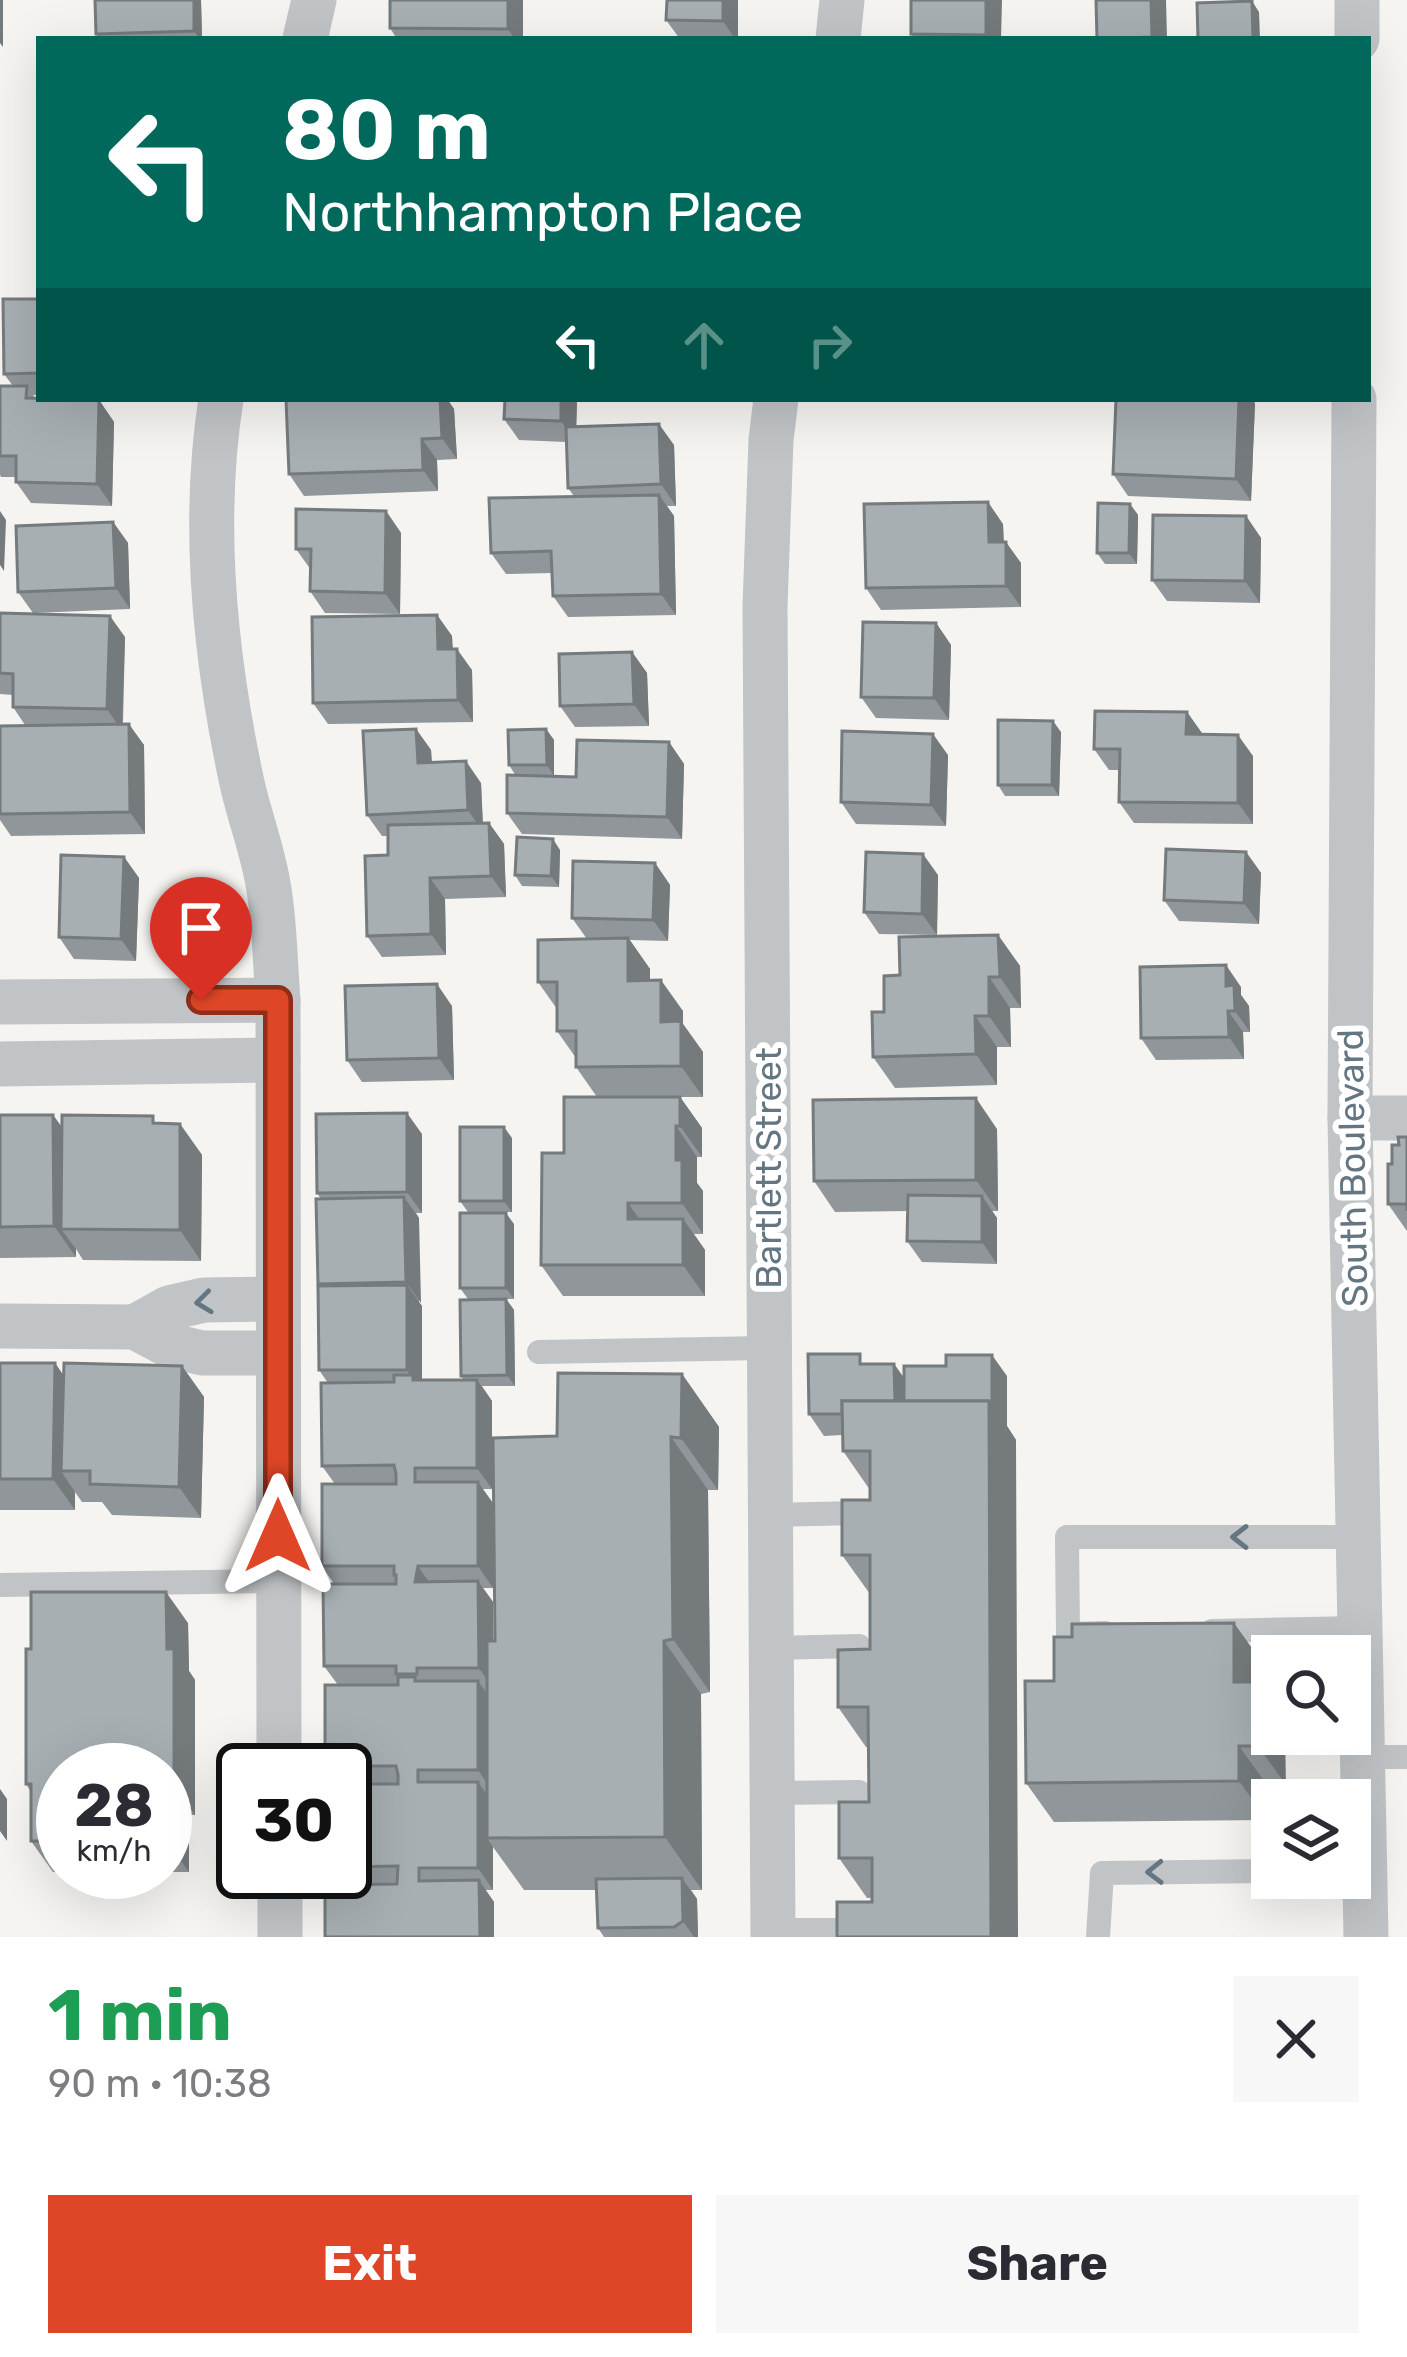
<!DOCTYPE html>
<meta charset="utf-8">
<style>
body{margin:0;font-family:Rubik,sans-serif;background:#f7f7f7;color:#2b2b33;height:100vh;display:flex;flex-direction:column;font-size:45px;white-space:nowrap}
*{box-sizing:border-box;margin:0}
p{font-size:39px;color:#7c7c81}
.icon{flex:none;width:66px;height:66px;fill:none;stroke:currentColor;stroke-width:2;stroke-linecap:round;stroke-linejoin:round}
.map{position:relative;height:1937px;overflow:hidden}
.sheet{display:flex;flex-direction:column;background:#fff;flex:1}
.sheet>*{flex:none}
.guide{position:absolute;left:36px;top:36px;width:1335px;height:366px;border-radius:0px;box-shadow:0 12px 48px #0002;background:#00695c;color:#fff;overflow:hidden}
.tools{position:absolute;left:1251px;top:1635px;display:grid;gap:24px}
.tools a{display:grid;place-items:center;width:120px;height:120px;border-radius:0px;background:#fff;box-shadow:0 12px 48px #0002;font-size:60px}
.speed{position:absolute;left:36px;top:1743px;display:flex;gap:24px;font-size:60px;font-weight:700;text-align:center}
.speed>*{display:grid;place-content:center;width:156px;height:156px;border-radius:50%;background:#fff;box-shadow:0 12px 48px #0002;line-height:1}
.speed small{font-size:30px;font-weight:400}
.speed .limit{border:6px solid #111;border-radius:18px;background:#fff;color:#111}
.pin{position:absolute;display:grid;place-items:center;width:102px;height:102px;color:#fff;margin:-123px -51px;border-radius:50% 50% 50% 0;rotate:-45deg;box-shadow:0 0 12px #0007}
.pin .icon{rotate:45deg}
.me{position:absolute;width:132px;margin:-66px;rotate:0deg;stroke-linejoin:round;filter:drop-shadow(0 0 9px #0008)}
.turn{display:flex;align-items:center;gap:42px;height:252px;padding:0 48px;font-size:54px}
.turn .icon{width:156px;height:156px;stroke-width:2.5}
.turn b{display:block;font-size:84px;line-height:102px}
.lanes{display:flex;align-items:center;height:114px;padding:0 48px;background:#0003;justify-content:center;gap:60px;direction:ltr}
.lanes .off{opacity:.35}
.round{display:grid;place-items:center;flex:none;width:126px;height:126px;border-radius:0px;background:#f7f7f7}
.overview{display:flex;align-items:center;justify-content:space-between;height:204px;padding:0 48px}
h1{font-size:72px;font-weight:700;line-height:90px;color:#1e9e55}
.cta{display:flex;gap:24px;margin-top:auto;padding:24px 48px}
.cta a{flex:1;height:138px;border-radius:0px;background:#de4627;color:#fff;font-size:48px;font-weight:700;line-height:138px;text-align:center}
.cta a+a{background:#f7f7f7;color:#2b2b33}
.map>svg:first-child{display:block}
</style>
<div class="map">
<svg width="1407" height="1937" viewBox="0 0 1407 1937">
<rect width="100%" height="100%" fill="#f5f4f1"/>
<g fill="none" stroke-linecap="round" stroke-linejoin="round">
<g stroke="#c0c4c7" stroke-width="24">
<path d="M539 1352 769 1348"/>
<path d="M770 1515 859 1513"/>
<path d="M0 1585 279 1581"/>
<path d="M1212 1631 1358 1628"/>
<path d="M1105 1633 1068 1634 1067 1537H1357"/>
<path d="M771 1648 859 1646"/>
<path d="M1361 1757H1407"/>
<path d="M772 1793 859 1792"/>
<path d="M773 1930H859"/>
<path d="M1098 1937 1102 1873 1272 1871"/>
</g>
<g stroke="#c0c4c7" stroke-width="45">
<path d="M305 39 314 0"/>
<path d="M838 39 842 0"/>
<path d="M1357 39V0"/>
<path d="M221 399C201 526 215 658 242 783 250 819 264 854 269 890 275 926 275 964 278 1000L279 1770"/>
<path d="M1354 399 1350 1118 1366 1937"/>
<path d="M0 1002 278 1000"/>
<path d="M0 1064 278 1060"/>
<path d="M1350 1118H1407"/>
<path d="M0 1326 135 1327 169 1345 202 1353H277"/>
<path d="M135 1327 169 1308 204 1300 277 1299"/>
<path d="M280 1872V1937"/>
<path d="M773 1937 765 606 771 440 776 399"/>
</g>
</g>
<g fill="#90969a" fill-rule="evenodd">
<path d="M201 0 202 39H99L96 34Z"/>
<path d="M390 0H523V39H397L390 28Z"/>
<path d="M667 0H738V39H680L666 20Z"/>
<path d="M911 0 1001 39H915L911 34Z"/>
<path d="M39 299V395H33L36 399 99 400 114 422 112 506 31 503 16 482V477H1L0 475V456L13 386 4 374Z"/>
<path d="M286 399H447L454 409 457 459 437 460 438 491 304 496 289 474Z"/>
<path d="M505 399H577L576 427 674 445 676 506H667L674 516 676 615 568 617 553 596 552 573 506 574 491 553 574 496 568 488 566 442 519 440 504 419Z"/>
<path d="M1255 403 1251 501 1128 496 1113 474Z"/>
<path d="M1130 504 1138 515 1137 564H1105L1097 553Z"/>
<path d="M386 511 401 533 400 614 325 613 310 591 311 570 296 549Z"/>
<path d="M1246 516 1261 538 1260 603 1167 601 1152 580Z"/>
<path d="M113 522 128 543 130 609 33 613 18 592Z"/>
<path d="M1003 524 1004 542 1021 563V607L881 610 866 588Z"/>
<path d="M0 613 125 637 123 724 144 745 145 834 11 836 0 820V726L25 725 13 707V695L0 694Z"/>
<path d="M437 615 452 636 453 649 472 670 473 722 328 724 313 703Z"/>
<path d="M936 623 951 645 949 720 876 718 861 697Z"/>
<path d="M632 652 647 673 649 726 575 727 560 706Z"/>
<path d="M1187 712 1202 734 1253 756V824L1134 823 1119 802V770H1109L1094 749Z"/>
<path d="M416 729 431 750 432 763 481 783 483 823H489L504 844 506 897 445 899 446 955 382 957 367 936 388 855V836H382L367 815Z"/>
<path d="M546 729 554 740V776L576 777 669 742 684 764 682 839 522 834 507 813 516 776 509 765Z"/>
<path d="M1061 732 1059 796H1005L998 785Z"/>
<path d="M948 755 946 826 856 824 841 802Z"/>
<path d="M560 850 559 887 522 886 515 875Z"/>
<path d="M1246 852 1261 873 1259 924 1179 921 1164 900Z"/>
<path d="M124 857 139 878 136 961 74 959 59 937Z"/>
<path d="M655 863 670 885 668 941 630 940 650 969V981L683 1011V1024L703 1052V1097H680L702 1128V1157H697V1183L703 1191V1234H694L705 1250V1296H563L541 1265 564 1153 597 1097 576 1067V1058L557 1031V1009L538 982 587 939 572 918Z"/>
<path d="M938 875 937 935 879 934 864 912Z"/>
<path d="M998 935 1020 966 1021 1008H1010L1011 1047H997V1085L895 1088 873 1057 884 1012 900 975Z"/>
<path d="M1241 987V995L1249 1006 1250 1032H1243L1244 1059 1156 1060 1141 1038Z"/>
<path d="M452 1006 454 1080 362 1082 347 1060Z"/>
<path d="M0 1115H53L62 1127 180 1124 202 1155 201 1261 83 1260 76 1249V1257L0 1258Z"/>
<path d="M997 1129 998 1211H992L997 1218V1264L922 1262 907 1241 908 1211 835 1212 814 1181Z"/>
<path d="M422 1134V1213H416L419 1218V1303L422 1306V1380H464L461 1376 468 1299 460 1288 514 1224V1299H506L514 1310 515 1386H482L492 1401V1489H483L493 1588H483L493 1602V1641L557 1436 682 1374 719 1427 718 1490H708L710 1692 701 1694 702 1890H691L697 1899 698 1937H604L598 1928 597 1890H524L493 1847V1890H485L494 1902 337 1885 328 1872H345V1770H327L325 1766 338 1685 324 1666 334 1584 322 1566 335 1484 322 1466 328 1383 319 1370V1286L318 1284 321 1199 317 1193Z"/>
<path d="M1407 1137V1231L1388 1204 1392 1164 1399 1145Z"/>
<path d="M512 1138V1212H468L460 1201Z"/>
<path d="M0 1363H55L63 1375 182 1366 204 1397 201 1518 112 1515 102 1502H82L75 1492V1510H0Z"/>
<path d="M867 1364H894L904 1378 1007 1376V1426L1016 1440 872 1902V1898H867L839 1858 869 1802V1747H866L838 1707 870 1649V1594L842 1555 870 1500V1490L843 1451 842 1435 824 1436 809 1414Z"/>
<path d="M188 1623 189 1671 195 1680V1815H189V1872H53L31 1841V1792L26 1784 31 1649ZM63 1770H165V1872H63Z"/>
<path d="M1262 1662V1689L1272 1703V1734L1286 1785H1267V1820L1054 1822 1026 1783 1054 1681Z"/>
</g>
<g fill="#757a7d">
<path d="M0 0H3V47L0 43Z"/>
<path d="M194 0H201L202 39H200L194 31Z"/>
<path d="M508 0H523V39H515L508 29Z"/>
<path d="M723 0H738V39H735L723 21Z"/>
<path d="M986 0H1002L1001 39H989L986 35Z"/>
<path d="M1151 0H1166L1167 39H1154L1152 37Z"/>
<path d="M1252 1 1259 12 1260 39H1253Z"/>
<path d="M440 399H447L454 409 457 459 442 438Z"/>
<path d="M561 399H577L576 442 561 421Z"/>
<path d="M1239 399H1252L1255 403 1251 501 1236 479Z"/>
<path d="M99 400 114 422 112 506 97 484Z"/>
<path d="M659 424 674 445 676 506 661 484Z"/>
<path d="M422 439 437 460 438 491 423 470Z"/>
<path d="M659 495 674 516 676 615 661 594Z"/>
<path d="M988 502 1003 524 1004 563 989 542Z"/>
<path d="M1130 504 1138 515 1137 564 1129 553Z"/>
<path d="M0 511 6 520 4 571 0 565Z"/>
<path d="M386 511 401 533 400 614 385 593Z"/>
<path d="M1246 516 1261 538 1260 603 1245 581Z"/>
<path d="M113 522 128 543 130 609 116 588Z"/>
<path d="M1006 542 1021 563V607L1006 586Z"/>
<path d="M437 615 452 636 453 671 438 649Z"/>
<path d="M110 616 125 637 122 731 107 709Z"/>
<path d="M936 623 951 645 949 720 934 698Z"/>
<path d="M457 649 472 670 473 722 458 700Z"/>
<path d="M632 652 647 673 649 726 634 704Z"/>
<path d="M1187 712 1202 733 1201 755 1186 734Z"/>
<path d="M1053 721 1061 732 1059 796 1052 785Z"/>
<path d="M129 724 144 745 145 834 130 812Z"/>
<path d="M416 729 431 750 433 785 418 763Z"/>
<path d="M546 729 554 740V776L547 765Z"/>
<path d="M933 734 948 755 946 826 931 805Z"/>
<path d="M1238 735 1253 756V824L1238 803Z"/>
<path d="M669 742 684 764 682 839 667 817Z"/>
<path d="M466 761 481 783 483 832 468 810Z"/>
<path d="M489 823 504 844 506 897 491 876Z"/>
<path d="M553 839 560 850 559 887 551 876Z"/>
<path d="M1246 852 1261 873 1259 924 1244 903Z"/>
<path d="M923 854 938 875 937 935 922 914Z"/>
<path d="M124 857 139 878 136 961 121 939Z"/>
<path d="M655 863 670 885 668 941 653 920Z"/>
<path d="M430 878 445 899 446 955 431 934Z"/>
<path d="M998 935 1020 966 1021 1008 1000 977Z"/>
<path d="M628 938 650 969V1012L628 981Z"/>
<path d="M1226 965 1241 987V995L1249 1006 1250 1032 1235 1011 1226 986Z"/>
<path d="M989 977 1010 1008 1011 1047 989 1016Z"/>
<path d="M661 980 683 1011V1024L703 1052V1097L681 1066 661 1022Z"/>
<path d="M437 984 452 1006 454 1080 439 1058Z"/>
<path d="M1228 1011 1243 1032 1244 1059 1229 1037Z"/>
<path d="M975 1016 997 1047V1085L976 1054Z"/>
<path d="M680 1097 702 1128V1157L680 1126Z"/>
<path d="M976 1098 997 1129 998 1211 976 1180Z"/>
<path d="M407 1113 422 1134V1213L407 1192Z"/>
<path d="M53 1115 75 1146 61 1229 76 1249V1257L54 1226Z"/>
<path d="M180 1124 202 1155 201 1261 180 1230Z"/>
<path d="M676 1126 697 1157V1183L703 1191V1234L682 1203 676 1160Z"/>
<path d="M504 1127 512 1138V1212L504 1201Z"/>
<path d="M982 1196 997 1218V1264L982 1242Z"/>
<path d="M404 1197 419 1218 421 1303 406 1282Z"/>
<path d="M628 1203 650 1234 628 1219Z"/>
<path d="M506 1213 514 1224V1299L506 1288Z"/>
<path d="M683 1219 705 1250V1296L683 1265Z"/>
<path d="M407 1285 422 1306V1388L413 1380 407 1370Z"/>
<path d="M506 1299 514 1310 515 1386 507 1375Z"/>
<path d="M992 1355 1007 1376V1426L1016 1440 1018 1937H991L989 1401Z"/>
<path d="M55 1363 76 1394 61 1471 75 1492V1510L53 1479Z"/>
<path d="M894 1364 909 1385V1413H895Z"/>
<path d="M182 1366 204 1397 201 1518 179 1487Z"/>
<path d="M682 1374 719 1427 718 1490 681 1438Z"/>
<path d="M477 1380 492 1401V1489L477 1468Z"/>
<path d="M671 1437 708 1490 710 1692 673 1639Z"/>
<path d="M478 1482 493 1503V1588L478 1566Z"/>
<path d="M418 1566 433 1588 415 1582Z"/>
<path d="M478 1581 493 1602 494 1690 479 1668Z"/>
<path d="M166 1592 188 1623 189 1671 195 1680V1815L174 1784Z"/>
<path d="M1234 1623 1262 1662V1689L1272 1703V1734H1285L1286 1785 1258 1746 1234 1682Z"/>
<path d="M664 1641 701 1694 702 1890 665 1837Z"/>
<path d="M478 1681 493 1702V1792L478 1770Z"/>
<path d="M1239 1746 1267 1785V1820L1239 1781Z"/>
<path d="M478 1782 493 1803 487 1838 493 1847V1890L478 1868Z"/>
<path d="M167 1784 189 1815V1872L167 1841Z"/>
<path d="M0 1789 7 1799V1841L0 1831Z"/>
<path d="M682 1878 697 1899 698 1937H694L683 1921Z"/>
<path d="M479 1880 494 1902V1937H480Z"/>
</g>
<g fill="#a7afb3" stroke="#757a7d" stroke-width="3">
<path d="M95 0H194V31L96 34Z"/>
<path d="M390 0H508V29L390 28Z"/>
<path d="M667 0H723V21L666 20Z"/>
<path d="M911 0H986V35L911 34Z"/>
<path d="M1096 0H1151L1152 37 1097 39Z"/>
<path d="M1252 1 1253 39H1198L1197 3Z"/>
<path d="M3 299H39V373L4 374Z"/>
<path d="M0 386H27L26 398 99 400 97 484 16 482V456H0Z"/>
<path d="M286 399H440L442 438 422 439 423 470 289 474Z"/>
<path d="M505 399H561V421L504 419Z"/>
<path d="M1116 399H1239L1236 479 1113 474Z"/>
<path d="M659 424 661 484 568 488 566 427Z"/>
<path d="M659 495 661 594 553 596 551 551 491 553 489 498Z"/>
<path d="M988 502 989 542H1006V586L866 588 864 504Z"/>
<path d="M1098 503 1130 504 1129 553H1097Z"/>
<path d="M296 509 386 511 385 593 310 591 311 549H296Z"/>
<path d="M1153 515 1246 516 1245 581 1152 580Z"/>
<path d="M113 522 116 588 18 592 16 526Z"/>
<path d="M0 613 110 616 107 709 13 707V674L0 673Z"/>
<path d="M437 615 438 649H457L458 700 313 703 312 617Z"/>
<path d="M863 622 936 623 934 698 861 697Z"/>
<path d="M632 652 634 704 560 706 559 654Z"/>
<path d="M1095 711 1187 712 1186 734 1238 735V803L1119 802 1120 749H1094Z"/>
<path d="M998 720 1053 721 1052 785H998Z"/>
<path d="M129 724 130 812 0 814V726Z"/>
<path d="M416 729 418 763 466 761 468 810 367 815 363 731Z"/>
<path d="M546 729 547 765H509L508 730Z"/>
<path d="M842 731 933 734 931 805 841 802Z"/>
<path d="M577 740 669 742 667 817 507 813V775L576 777Z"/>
<path d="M489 823 491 876 430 878 431 934 367 936 365 856 388 855V825Z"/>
<path d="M517 837 553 839 551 876 515 875Z"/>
<path d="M1166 849 1246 852 1244 903 1164 900Z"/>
<path d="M866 852 923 854 922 914 864 912Z"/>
<path d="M61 855 124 857 121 939 59 937Z"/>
<path d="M573 861 655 863 653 920 572 918Z"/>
<path d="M998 935 1000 977H989V1016H975L976 1054 873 1057 872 1012H884V976L900 975 899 937Z"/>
<path d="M628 938V981L661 980V1022L681 1021V1066L576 1067V1031H557V982H538V940Z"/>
<path d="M1226 965V986L1234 985 1235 1011H1228L1229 1037 1141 1038 1140 967Z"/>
<path d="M437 984 439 1058 347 1060 345 986Z"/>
<path d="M564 1097H680V1126H676V1160H682V1203H628V1219H683V1265H541L542 1153H564Z"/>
<path d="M976 1098V1180L814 1181 813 1100Z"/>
<path d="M407 1113V1192L317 1193 316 1114Z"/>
<path d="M0 1115H53L54 1226 0 1227Z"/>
<path d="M62 1115 153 1116V1123L180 1124V1230L61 1229Z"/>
<rect x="460" y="1127" width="44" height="74"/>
<path d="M1398 1137H1407V1211V1204H1388V1164H1392V1145H1399Z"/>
<path d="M908 1195 982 1196V1242L907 1241Z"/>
<path d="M404 1197 406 1282 318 1284 316 1199Z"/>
<rect x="460" y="1213" width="46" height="75"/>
<path d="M407 1285V1370H319L318 1286Z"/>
<path d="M506 1299 507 1375 461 1376 460 1300Z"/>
<path d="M808 1354H860V1364H894L895 1401H842V1414H809Z"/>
<path d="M946 1355H992V1405L989 1401H904V1366H946Z"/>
<path d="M0 1363H55L53 1479H0Z"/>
<path d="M64 1363 182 1366 179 1487 90 1484V1471H61Z"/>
<path d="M558 1373 682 1374 681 1438 671 1437 673 1639 664 1641 665 1837 487 1838V1641H495L493 1438 557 1436Z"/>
<path d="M394 1375H413V1380H477V1468H415V1482H478V1566H418L415 1582 478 1581 479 1668H417V1674H396V1666H324L323 1584H396V1575H394V1566H322V1484H396V1474L394 1465 322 1466 321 1383 394 1382Z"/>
<path d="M842 1401H989L991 1937H837V1902H872V1858H839V1802H869L868 1707H838V1650L870 1649V1555H842V1500H870V1451H843Z"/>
<path d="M31 1592H166L167 1649H174V1784H167V1841H165V1770H63V1841H31V1784H26V1649H31Z"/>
<path d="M1234 1623V1682H1257L1258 1746H1239V1781L1026 1783 1025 1681H1054V1637H1072V1624Z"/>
<path d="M398 1677H415V1681H478V1770H418V1782H478V1868H419V1881L479 1880 480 1937H325V1885L397 1884 398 1866 345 1867V1784H398V1775L396 1766H325V1685H398Z"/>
<path d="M682 1878 683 1921 674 1927 598 1928 596 1879Z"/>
</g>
<defs><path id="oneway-chevron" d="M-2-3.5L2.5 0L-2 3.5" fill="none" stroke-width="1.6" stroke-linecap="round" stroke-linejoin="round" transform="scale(3)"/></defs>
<g stroke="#647681">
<use href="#oneway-chevron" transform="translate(204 1302) rotate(173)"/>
<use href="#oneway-chevron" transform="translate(1240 1537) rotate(180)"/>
<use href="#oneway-chevron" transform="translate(1155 1872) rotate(179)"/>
</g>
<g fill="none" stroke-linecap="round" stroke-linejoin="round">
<g stroke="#902e19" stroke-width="30">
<path id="route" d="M201 1000H278V1536"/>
</g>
<use href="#route" stroke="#de4627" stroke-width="21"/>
</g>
<g text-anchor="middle" stroke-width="12" stroke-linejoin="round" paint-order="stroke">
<g font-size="36" fill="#647681" stroke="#fff">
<text transform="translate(768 1168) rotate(-90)" y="13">Bartlett Street</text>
<text transform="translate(1352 1168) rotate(-91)" y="13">South Boulevard</text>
</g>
</g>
</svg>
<div class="tools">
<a><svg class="icon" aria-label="search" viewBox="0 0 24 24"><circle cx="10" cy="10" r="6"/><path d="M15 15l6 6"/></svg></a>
<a><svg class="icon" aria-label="layers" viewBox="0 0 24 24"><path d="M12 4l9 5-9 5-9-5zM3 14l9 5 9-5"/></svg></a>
</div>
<div class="speed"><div>28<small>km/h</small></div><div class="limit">30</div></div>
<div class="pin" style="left:201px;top:1000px;background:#d93025"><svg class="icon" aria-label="arrive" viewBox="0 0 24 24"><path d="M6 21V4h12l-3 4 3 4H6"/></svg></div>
<svg class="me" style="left:278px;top:1536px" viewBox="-20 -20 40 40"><path d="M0-17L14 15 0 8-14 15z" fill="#de4627" stroke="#fff" stroke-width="4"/></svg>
<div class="guide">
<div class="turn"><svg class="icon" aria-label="left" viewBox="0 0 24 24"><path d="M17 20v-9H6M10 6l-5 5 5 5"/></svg><div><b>80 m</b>Northhampton Place</div></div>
<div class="lanes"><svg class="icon" aria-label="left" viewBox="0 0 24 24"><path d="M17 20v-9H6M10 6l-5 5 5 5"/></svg><svg class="icon off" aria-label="ahead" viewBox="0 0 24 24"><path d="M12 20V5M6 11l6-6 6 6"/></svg><svg class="icon off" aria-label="right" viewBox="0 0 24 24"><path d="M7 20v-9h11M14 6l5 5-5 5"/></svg></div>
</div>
</div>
<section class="sheet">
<div class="overview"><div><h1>1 min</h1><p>90 m · 10:38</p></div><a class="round"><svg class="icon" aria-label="close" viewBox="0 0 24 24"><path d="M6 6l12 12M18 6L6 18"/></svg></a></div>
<div class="cta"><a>Exit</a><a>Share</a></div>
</section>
